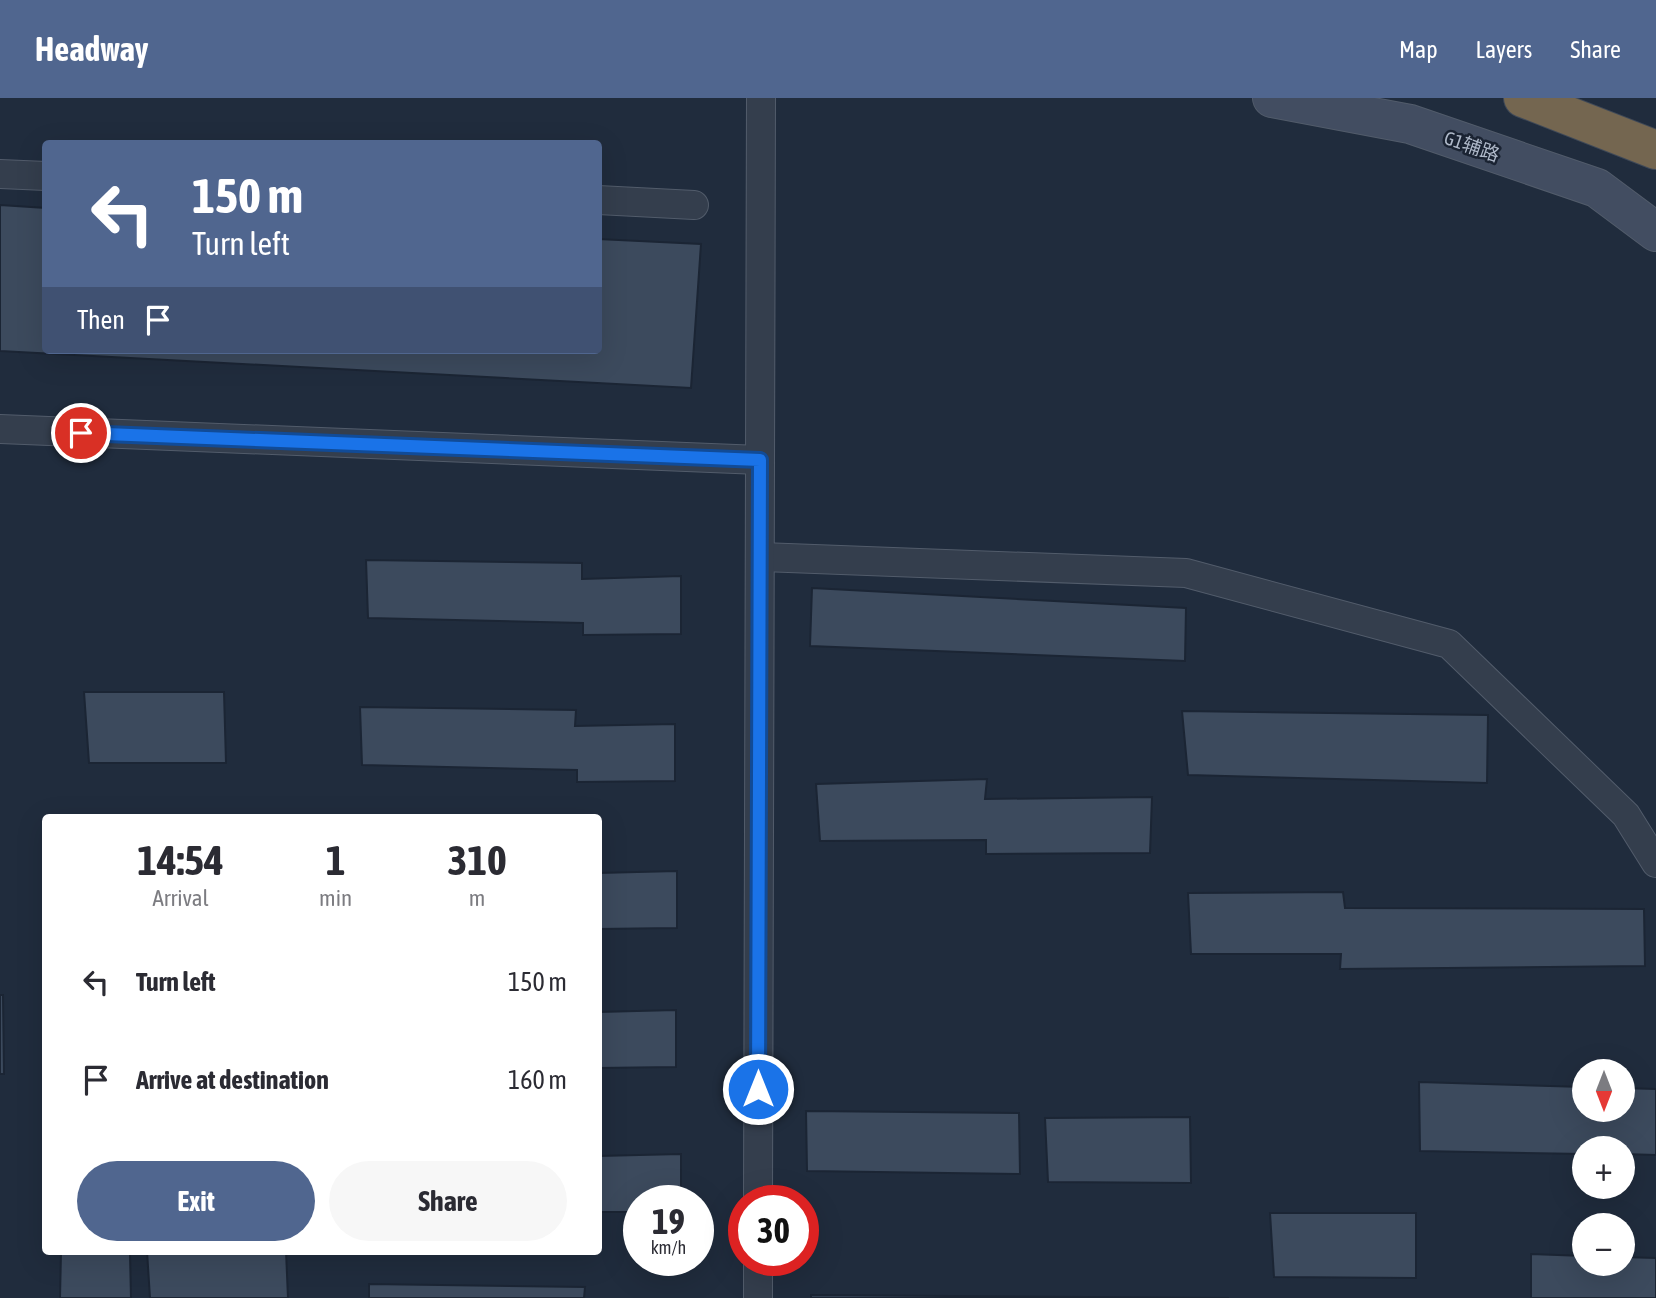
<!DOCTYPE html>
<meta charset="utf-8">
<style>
body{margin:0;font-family:"Asap Condensed","Noto Sans SC",sans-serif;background:#f7f7f7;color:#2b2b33;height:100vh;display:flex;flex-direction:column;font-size:26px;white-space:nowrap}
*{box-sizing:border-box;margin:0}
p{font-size:23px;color:#7c7c81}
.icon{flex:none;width:38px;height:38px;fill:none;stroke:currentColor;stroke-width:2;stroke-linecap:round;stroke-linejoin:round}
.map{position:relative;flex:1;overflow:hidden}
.side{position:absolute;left:42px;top:716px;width:560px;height:441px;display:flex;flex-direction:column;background:#fff;border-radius:7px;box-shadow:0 7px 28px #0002}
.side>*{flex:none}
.banner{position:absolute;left:42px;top:42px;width:560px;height:214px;border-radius:7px;box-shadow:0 7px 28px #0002;background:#50668f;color:#fff;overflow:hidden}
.needle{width:46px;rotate:180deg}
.buttons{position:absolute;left:1572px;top:961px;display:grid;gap:14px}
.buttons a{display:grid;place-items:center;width:63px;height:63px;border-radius:50%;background:#fff;box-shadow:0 7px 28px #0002;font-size:35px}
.speed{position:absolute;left:623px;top:1087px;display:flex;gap:14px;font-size:35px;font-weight:700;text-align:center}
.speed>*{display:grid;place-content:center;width:91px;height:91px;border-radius:50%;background:#fff;box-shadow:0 7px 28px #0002;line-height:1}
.speed small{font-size:18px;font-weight:400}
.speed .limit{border:10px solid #d22;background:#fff;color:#111}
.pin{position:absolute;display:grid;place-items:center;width:60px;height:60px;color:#fff;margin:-30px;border:4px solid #fff;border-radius:50%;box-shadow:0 2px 7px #0007}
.me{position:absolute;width:77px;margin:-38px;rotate:0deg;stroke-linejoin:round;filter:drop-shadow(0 0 5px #0008)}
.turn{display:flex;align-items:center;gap:24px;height:147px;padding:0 35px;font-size:32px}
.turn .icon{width:91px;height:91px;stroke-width:2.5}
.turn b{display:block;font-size:49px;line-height:60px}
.then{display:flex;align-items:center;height:66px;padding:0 35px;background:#0003;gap:14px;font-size:26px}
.eta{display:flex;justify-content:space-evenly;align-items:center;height:119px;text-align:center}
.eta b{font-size:42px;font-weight:700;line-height:49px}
.action{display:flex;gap:14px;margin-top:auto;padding:14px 35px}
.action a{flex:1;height:80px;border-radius:42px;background:#50668f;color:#fff;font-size:28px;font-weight:700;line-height:80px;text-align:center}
.action a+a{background:#f7f7f7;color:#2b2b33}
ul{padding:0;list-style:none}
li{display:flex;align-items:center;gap:21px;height:98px;padding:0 35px}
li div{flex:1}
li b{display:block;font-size:26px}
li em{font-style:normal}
header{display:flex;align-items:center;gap:42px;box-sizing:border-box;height:98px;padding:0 35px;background:#50668f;color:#fff}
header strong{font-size:33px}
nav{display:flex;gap:38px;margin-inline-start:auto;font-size:24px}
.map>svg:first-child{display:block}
</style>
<header>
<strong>Headway</strong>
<nav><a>Map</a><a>Layers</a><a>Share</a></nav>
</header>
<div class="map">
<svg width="1656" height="1200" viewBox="0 0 1656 1200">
<rect width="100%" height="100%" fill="#202c3d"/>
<g fill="#3c4a5d" stroke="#1b2534" stroke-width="2">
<path d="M0 107 46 110V252H598V141L701 146 691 290 0 253Z"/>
<path d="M366 462 582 465V481L681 478V536L583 537V525L368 520Z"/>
<path d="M812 490 1186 510 1185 563 810 548Z"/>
<path d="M84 594H224L226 665H89Z"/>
<path d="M360 609 576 612 575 628 675 626V683L577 684V672L362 667Z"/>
<path d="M1182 613 1488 617 1487 685 1188 677Z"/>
<path d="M987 681 985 701 1152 699 1150 755 986 756V742L820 743 816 686Z"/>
<path d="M677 773V830L598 831V775Z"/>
<path d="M1343 794 1345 810 1644 811 1645 868 1340 871 1341 856H1191L1188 795Z"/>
<path d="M0 897H3L4 976H0Z"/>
<path d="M676 912V969L598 970V914Z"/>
<path d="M1419 984 1584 989V1012H1622V990L1656 991V1057L1622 1056V1050H1584V1056L1420 1053Z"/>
<path d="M806 1013 1019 1015 1020 1076 807 1073Z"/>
<path d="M1190 1019 1191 1085 1048 1084 1045 1020Z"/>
<path d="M681 1056V1102H639V1114H598V1058Z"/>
<path d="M1270 1115H1416V1180L1274 1179Z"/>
<path d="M147 1153H286L288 1200H150Z"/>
<path d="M61 1154 130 1156 131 1200H60Z"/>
<path d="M1531 1156 1584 1158V1166H1622V1159L1656 1160V1200H1531Z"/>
<path d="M369 1186 585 1189 584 1200H369Z"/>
<path d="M811 1197 1229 1200H811Z"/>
</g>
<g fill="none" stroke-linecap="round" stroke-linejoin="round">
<g stroke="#525c6b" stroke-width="30">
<g id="street">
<path d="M0 76 46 78"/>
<path d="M598 102 694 107"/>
<path d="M0 331 760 362"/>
<path d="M760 459 1186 475 1449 546 1626 717 1656 765"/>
<path d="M758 1102 761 0"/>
<path d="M758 1200V1162"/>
</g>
</g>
<g stroke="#525c6b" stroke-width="40">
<path id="secondary" d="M1272 0 1410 26 1597 90 1656 134"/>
</g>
<g stroke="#3f4958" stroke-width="40">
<path id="highway" d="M1523 0 1656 52"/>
</g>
<use href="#street" stroke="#343e4d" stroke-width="28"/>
<use href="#secondary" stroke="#424d61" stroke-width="38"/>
<use href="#highway" stroke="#746650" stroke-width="38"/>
</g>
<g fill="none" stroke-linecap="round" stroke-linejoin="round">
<g stroke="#114b97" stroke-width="18">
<path id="route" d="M81 335 760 362 758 991"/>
</g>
<use href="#route" stroke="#1a73e8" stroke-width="12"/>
</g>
<g text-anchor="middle" stroke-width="5" stroke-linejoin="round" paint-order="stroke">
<g font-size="19" fill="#afb9c9" stroke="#1a2332">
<text transform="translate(1472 48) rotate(19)" y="7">G1辅路</text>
</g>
</g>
</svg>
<div class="buttons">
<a><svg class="needle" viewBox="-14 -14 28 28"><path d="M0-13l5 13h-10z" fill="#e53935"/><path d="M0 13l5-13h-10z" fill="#7c7c81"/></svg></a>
<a>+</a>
<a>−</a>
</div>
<div class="speed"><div>19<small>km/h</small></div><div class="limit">30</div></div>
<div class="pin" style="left:81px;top:335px;background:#d93025"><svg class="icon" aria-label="arrive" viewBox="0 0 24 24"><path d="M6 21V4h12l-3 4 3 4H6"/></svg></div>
<svg class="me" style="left:758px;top:991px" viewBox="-20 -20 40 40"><circle r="17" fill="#1a73e8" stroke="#fff" stroke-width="3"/><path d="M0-11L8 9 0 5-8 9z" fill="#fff"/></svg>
<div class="banner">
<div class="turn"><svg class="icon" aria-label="left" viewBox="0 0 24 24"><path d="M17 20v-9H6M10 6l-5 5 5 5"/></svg><div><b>150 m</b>Turn left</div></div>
<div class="then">Then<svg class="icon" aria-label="arrive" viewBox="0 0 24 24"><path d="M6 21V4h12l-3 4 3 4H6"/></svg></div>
</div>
<section class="side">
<div class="eta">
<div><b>14:54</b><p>Arrival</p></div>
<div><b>1</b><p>min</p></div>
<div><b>310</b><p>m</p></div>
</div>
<ul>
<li><svg class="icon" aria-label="left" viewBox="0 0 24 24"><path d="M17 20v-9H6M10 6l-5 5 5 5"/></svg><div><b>Turn left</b></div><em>150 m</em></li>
<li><svg class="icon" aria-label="arrive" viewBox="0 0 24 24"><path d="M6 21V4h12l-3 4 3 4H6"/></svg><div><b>Arrive at destination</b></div><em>160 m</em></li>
</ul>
<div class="action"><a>Exit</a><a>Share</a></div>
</section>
</div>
